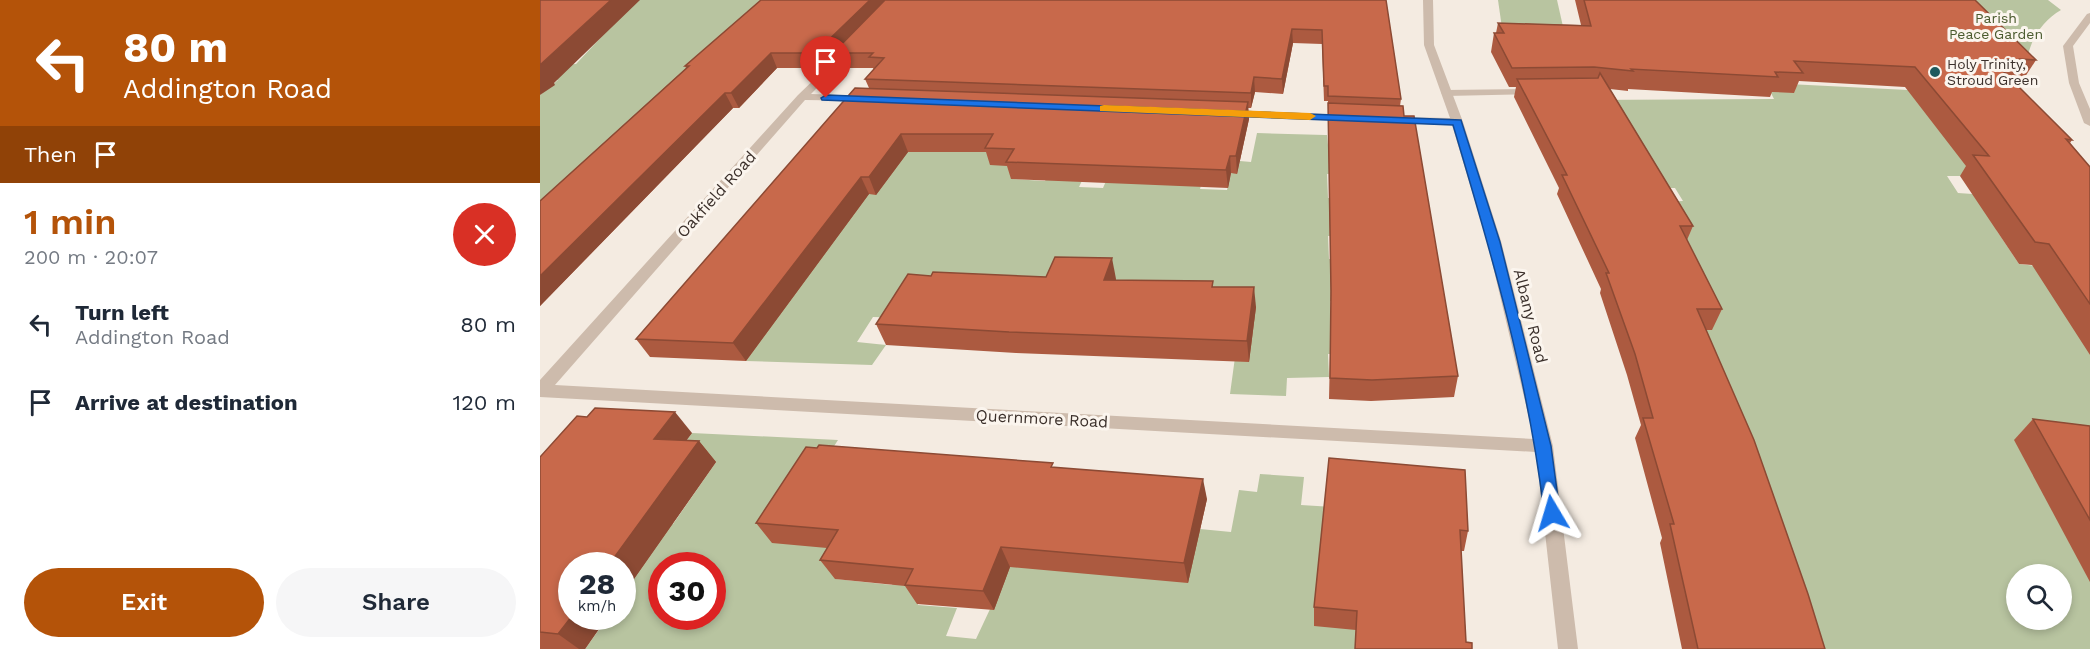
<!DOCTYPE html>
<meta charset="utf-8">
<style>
body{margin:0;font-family:"Work Sans",sans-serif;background:#f6f6f7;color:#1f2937;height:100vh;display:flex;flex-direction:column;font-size:22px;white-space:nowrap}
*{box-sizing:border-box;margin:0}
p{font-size:20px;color:#747a83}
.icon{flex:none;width:33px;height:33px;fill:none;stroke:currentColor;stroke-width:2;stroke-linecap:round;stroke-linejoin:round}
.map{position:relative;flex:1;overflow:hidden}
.drawer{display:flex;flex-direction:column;background:#fff;width:540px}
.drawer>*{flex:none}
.hud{background:#b45309;color:#fff;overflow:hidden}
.buttons{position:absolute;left:1466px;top:564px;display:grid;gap:12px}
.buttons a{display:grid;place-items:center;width:66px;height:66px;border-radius:50%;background:#fff;box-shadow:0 3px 9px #0003;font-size:30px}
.speed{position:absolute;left:18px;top:552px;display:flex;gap:12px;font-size:30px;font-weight:700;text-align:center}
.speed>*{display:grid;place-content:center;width:78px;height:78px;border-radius:50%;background:#fff;box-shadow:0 3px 9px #0003;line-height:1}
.speed small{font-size:15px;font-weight:400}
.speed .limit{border:9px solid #d22;background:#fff;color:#111}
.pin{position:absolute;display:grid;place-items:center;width:51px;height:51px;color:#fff;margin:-62px -26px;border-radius:50% 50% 50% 0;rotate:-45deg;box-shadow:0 0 6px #0007}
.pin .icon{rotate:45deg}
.me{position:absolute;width:66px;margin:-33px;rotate:353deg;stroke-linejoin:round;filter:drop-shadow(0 0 4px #0008)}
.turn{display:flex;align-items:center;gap:21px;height:126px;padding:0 24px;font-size:27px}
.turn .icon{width:78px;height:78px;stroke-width:2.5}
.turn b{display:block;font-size:42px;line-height:51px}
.then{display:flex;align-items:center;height:57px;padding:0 24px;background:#0003;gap:12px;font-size:22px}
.round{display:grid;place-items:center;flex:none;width:63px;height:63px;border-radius:32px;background:#f6f6f7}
.head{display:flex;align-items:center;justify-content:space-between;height:102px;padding:0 24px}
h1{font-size:36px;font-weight:600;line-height:45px;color:#b45309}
.primary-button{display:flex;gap:12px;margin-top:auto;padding:12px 24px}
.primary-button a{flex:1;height:69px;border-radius:36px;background:#b45309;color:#fff;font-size:24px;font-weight:600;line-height:69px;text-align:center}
.primary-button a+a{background:#f6f6f7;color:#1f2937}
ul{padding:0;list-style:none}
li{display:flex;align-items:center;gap:18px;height:78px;padding:0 24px}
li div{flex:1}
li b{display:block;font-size:22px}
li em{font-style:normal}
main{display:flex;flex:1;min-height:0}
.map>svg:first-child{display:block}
</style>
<main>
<section class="drawer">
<div class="hud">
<div class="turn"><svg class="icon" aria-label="left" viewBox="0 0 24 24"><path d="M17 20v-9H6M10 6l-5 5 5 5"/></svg><div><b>80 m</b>Addington Road</div></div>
<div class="then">Then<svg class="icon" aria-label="arrive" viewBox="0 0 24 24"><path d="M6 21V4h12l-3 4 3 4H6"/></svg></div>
</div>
<div class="head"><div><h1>1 min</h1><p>200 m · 20:07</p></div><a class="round" style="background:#d93025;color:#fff"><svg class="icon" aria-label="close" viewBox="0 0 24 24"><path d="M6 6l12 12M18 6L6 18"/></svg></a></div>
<ul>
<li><svg class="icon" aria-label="left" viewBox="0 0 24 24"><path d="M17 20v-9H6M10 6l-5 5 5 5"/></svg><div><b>Turn left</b><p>Addington Road</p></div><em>80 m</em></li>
<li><svg class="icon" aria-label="arrive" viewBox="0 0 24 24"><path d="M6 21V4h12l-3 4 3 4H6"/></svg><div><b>Arrive at destination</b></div><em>120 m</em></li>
</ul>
<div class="primary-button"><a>Exit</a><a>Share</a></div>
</section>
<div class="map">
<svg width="1550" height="649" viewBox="0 0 1550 649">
<rect width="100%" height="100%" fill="#f4ebe1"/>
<g fill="#b8c4a0" fill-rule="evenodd">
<path d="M0 0H324L0 218V95L18 80 0 79 3 66 36 64 83 14Z"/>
<path d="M958 0H1017L1024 31 962 28Z"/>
<path d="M1262 0H1508L1521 10C1504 20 1493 35 1488 55Z"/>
<path d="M1226 83 1368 90 1430 165 1426 176H1407L1418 193 1447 195 1457 231 1479 264 1525 269 1550 355V649H1263L1092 203 1143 201 1135 188H1111L1043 100 1234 99ZM1476 574H1521V620H1476Z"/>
<path d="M472 124 479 167 472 179 505 181 512 167 548 168 539 187 563 188 566 181 665 172 660 189 687 190 691 173H697L700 161 711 162 717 133 785 135H787L788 145H811L813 173 787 174 788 198H817L819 236H788L789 259H820L822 301H790L791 326 820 354H788L789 377 747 378 746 396 690 394 699 328 333 317 317 342 346 345 332 365 206 361 350 152Z"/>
<path d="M152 433 298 440 280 468 312 550 296 579 352 585 369 552 378 605 417 608 406 636 436 639 473 560 660 529 691 532 699 490 717 492 720 474 764 477 761 505 825 509 815 649H45L68 617 82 616V566L92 522 133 524 176 462 132 460ZM122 566H172V616H122Z"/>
</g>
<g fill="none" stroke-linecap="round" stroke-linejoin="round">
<path fill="#cdbbac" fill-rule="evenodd" d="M993 89 997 90V94L906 96 901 93 906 90Z"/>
<g fill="#cdbbac" fill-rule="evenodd">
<path d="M883 0H893L894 45 923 122 961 241 1013 446 1038 649H1018L996 452 0 397V380L258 95 310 45 315 48 314 50 271 94 327 96 331 97V101L265 100 15 385 994 439 947 241 912 125 854 123 848 120 854 117 910 118 884 45Z"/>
<path d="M1550 13V23L1533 46 1539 83 1550 109V126L1544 123 1529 83 1523 46 1547 14Z"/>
<path d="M689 110 806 115 812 118 806 121 685 115V111Z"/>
</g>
</g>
<g fill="#ac5a40">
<path d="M221 0H846L861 99 860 106 918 376 914 397 831 401 789 399 791 312 788 101H784L782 44 753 43 743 94 715 92 711 108H708L709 119 697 174 691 173 688 188 471 179 467 166 450 165 446 152H368L336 195 329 194 206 361 110 357 96 339 329 88 325 79 334 70 333 68H299L294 55 282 68H237L199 108H193L0 306V201L146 68 145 66Z"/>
<path d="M1035 0H1435L1496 60 1483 80 1480 79 1477 85 1532 140 1530 143 1550 167V355L1492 265 1479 264 1420 176 1426 166 1365 87 1259 81 1254 93 1232 92 1230 97 1088 89V91L1070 89 1153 226 1147 240 1182 309 1172 330H1166L1285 649H1142L1120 543 1122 538 1095 438 1101 425 1087 375 1060 293 1061 289 1017 194 1019 188 974 97 976 87H969L951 52 954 33H956L958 23 1041 25Z"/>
<path d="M391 276 576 279V280L674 287 716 307 709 362 476 353 346 345 336 324Z"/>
<path d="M1493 419 1550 426V582L1474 440Z"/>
<path d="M152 433 146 440 159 441 176 462 82 596V566L68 616 45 649H0V457Z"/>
<path d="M789 458 928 531 924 551H921L926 642 816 630 774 626V607Z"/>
<path d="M514 467 667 499 648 583 470 567 454 610 377 604 365 586 295 579 280 560 287 548 232 543 216 523Z"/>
</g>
<g fill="#8c4a34">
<path d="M71 0H100L14 83 15 85 0 95V65Z"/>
<path d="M330 0H349L293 53 294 55 282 68 275 53Z"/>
<path d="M752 29 753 43 743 94 742 79Z"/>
<path d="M231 53 237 68 199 108 191 93Z"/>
<path d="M714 77 715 92 711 108V93Z"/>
<path d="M185 93 193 108 0 306V276Z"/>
<path d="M708 102 709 119 697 174 696 156Z"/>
<path d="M361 134 368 152 336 195 329 177Z"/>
<path d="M690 156 691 173 688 188 686 170Z"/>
<path d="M321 177 329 194 206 361 193 343Z"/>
<path d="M572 258 576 279 569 300 564 280Z"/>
<path d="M714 287 716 307 709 362 707 341Z"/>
<path d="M135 412 152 433 132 460 114 439Z"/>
<path d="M159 441 176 462 82 596V566H68Z"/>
<path d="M663 479 667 499 648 583 644 563Z"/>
<path d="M461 547 470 567 454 610 443 591Z"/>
<path d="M32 616H68L45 649H39L18 634Z"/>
</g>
<g fill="#c8694b" stroke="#8c4a34" stroke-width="1.5">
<path d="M0 0H71L0 65Z"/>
<path d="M221 0H330L275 53H231L191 93H185L0 276V201L149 66H145Z"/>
<path d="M345 0H846L861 99 788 96V86H784L782 30 752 29 742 79 714 77 711 93 325 79 344 58 329 57 333 53H293Z"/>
<path d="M1044 0H1435L1496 60 1480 59 1488 67 1458 66 1532 140 1526 139 1550 167V304L1509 244 1495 242 1433 155 1449 156 1375 67 1254 61 1263 73 1235 72 1238 77 1091 69 1093 71 1054 67 972 68 954 33H964L958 23 1051 26Z"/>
<path d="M1060 73 1153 226H1140L1182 309H1157L1214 440 1268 594 1285 649H1158L1130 524H1134L1103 418H1113L1095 354 1066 273H1069L1022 175H1027L977 79 1058 78Z"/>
<path d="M315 88 708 102 696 156H690L686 170 466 162 474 149 445 148 453 134H361L329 177H321L193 343 96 339Z"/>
<path d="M788 103 863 106 864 116H874L918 376 832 380 790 378 791 291Z"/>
<path d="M515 257 572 258 564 280 673 281 672 287H714L707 341 469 332 336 324 368 274 391 276 393 272 506 277Z"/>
<path d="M55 408 135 412 114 439 159 441 68 566H32V616L18 634 0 632V457L37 416 47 417Z"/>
<path d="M1493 419 1550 426V520Z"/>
<path d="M279 445 513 463 511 467 663 479 644 563 461 547 443 591 365 585 373 569 280 560 298 530 216 523 266 447 277 448Z"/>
<path d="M789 458 925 470 928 531 920 530 926 642 932 643V649H815L817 611 774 607Z"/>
</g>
<path fill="#1a73e8" stroke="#114b97" stroke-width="1.5" d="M286 95 921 120 960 242 1011 446 1020 513 1018 518H1006L1004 513C989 381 951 252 913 125L282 100 281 98Z"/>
<path fill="#f59e0b" d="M564 105 770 113 776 116 770 120 560 111V106Z"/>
<circle fill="#1f5a5e" stroke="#fbf5ee" stroke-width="2" cx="1395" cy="72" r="6"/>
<g text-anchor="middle" stroke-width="6" stroke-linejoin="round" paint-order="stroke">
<g font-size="14" fill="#4a5a2e" stroke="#fbf5ee">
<text x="1456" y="23">Parish<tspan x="1456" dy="16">Peace Garden</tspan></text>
</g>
<g font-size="14" fill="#3b302b" stroke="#fbf5ee" text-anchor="start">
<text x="1407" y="69">Holy Trinity,<tspan x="1407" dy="16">Stroud Green</tspan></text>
</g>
<g font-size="16" fill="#3b302b" stroke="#fbf5ee">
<text transform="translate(176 194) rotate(-48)" y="6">Oakfield Road</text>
<text transform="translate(991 316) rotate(76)" y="6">Albany Road</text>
<text transform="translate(502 418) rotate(3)" y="6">Quernmore Road</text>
</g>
</g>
</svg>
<div class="buttons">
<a><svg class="icon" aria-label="search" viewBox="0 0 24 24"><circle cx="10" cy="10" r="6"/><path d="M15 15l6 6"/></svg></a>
</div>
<div class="speed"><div>28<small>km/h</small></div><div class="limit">30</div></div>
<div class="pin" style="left:286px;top:98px;background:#d93025"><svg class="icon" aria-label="arrive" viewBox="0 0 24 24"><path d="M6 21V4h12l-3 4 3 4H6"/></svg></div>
<svg class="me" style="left:1012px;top:513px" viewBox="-20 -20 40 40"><path d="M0-17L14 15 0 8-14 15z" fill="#1a73e8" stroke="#fff" stroke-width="4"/></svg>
</div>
</main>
